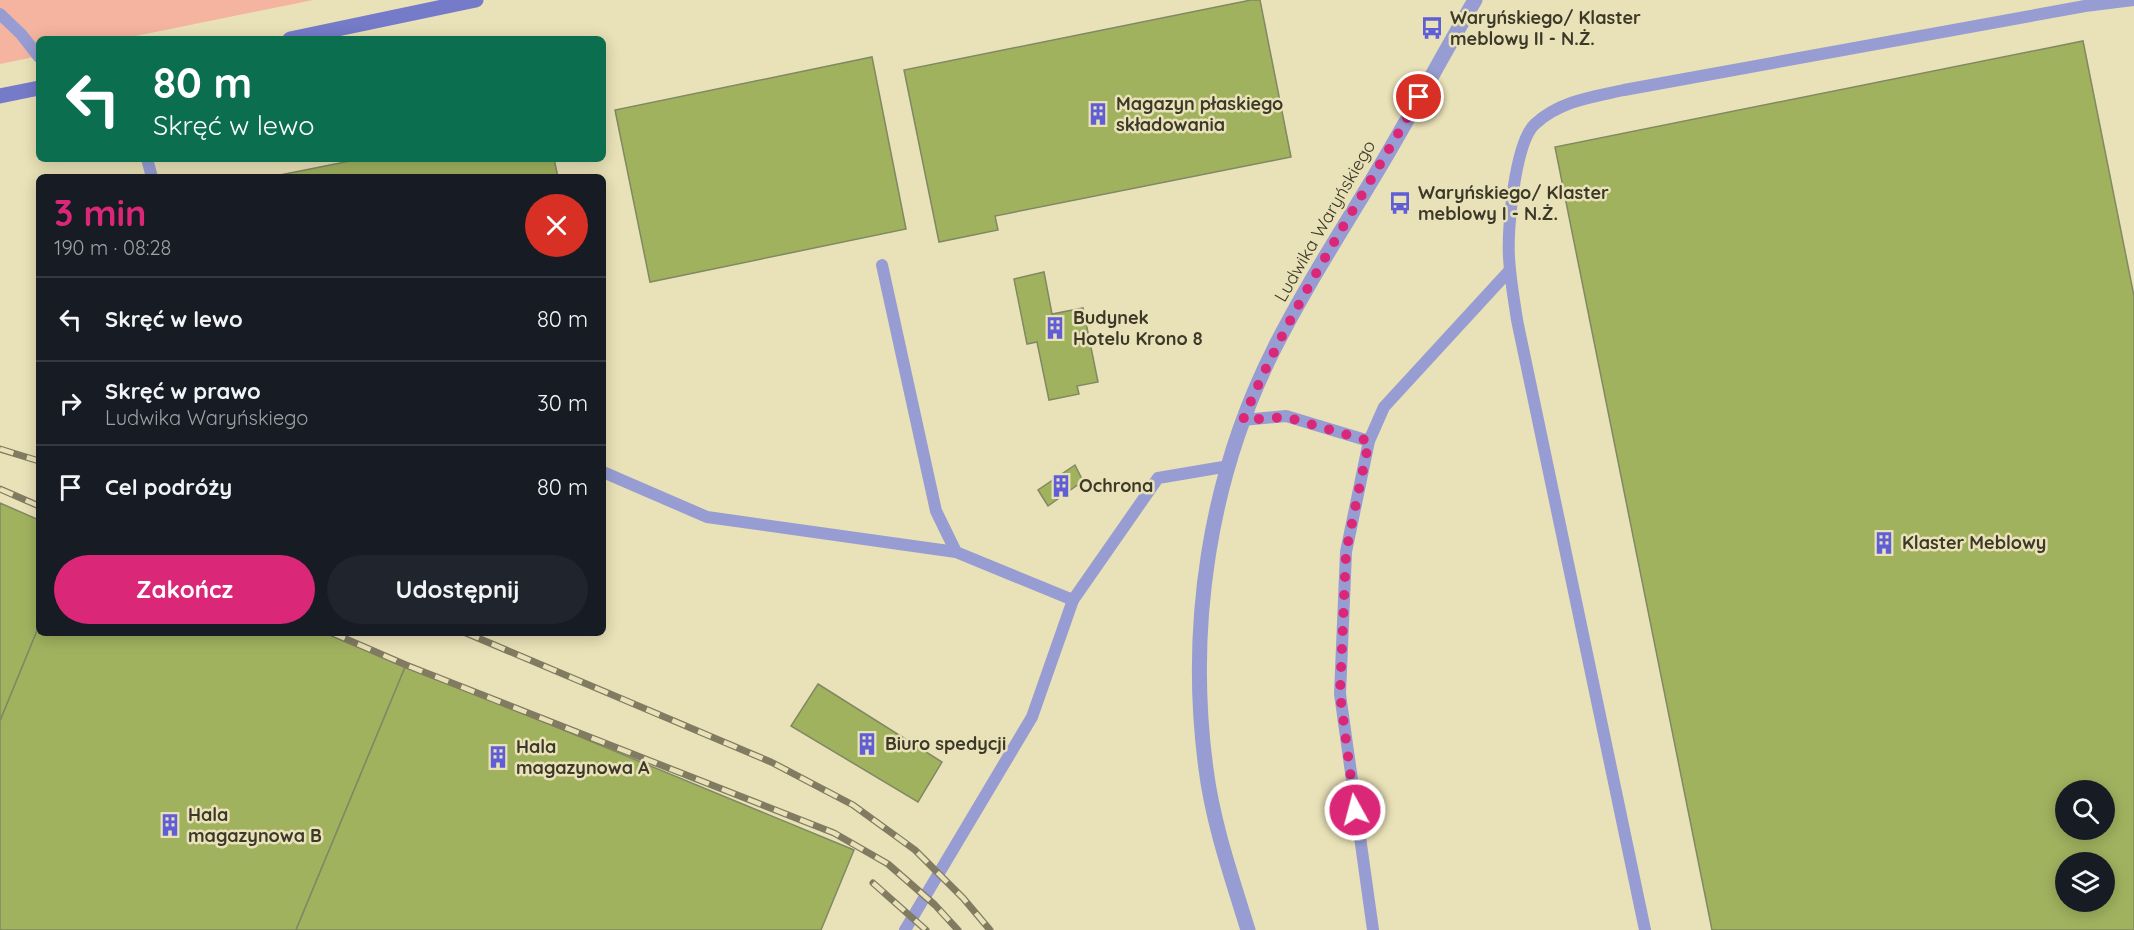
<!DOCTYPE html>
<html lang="pl">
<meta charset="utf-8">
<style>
body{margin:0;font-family:Quicksand,sans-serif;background:#20242c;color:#f1f3f6;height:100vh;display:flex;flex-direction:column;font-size:22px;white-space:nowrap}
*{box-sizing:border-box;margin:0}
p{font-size:20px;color:#9ea1a6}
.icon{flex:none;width:33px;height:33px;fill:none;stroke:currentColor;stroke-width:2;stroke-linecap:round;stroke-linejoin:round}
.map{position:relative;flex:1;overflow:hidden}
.details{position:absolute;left:36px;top:174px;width:570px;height:462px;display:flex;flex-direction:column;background:#171b24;border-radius:9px;box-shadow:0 3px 15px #0003}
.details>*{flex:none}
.banner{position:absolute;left:36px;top:36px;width:570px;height:126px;border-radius:9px;box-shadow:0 3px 15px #0003;background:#0b6e4f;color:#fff;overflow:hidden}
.tools{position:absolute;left:2055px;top:780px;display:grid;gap:12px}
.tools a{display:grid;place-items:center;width:60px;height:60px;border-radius:50%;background:#171b24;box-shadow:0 3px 15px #0003;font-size:30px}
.pin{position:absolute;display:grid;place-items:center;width:51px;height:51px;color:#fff;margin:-26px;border:3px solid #fff;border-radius:50%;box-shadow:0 2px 6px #0007}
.me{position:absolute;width:66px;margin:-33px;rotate:353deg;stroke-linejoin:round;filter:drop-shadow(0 0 4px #0008)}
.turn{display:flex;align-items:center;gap:21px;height:126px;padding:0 18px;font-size:27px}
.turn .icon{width:78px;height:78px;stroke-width:2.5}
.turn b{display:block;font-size:42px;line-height:51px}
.round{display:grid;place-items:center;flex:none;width:63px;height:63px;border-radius:32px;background:#20242c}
.summary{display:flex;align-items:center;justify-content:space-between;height:102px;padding:0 18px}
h1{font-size:36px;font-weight:800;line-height:45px;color:#db2777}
.action{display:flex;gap:12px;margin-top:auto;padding:12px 18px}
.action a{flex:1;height:69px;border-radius:36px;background:#db2777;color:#fff;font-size:24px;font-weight:800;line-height:69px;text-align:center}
.action a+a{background:#20242c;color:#f1f3f6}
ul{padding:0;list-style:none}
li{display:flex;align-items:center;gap:18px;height:84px;padding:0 18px;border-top:2px solid #363941}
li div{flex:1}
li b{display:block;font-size:22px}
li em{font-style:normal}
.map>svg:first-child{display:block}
</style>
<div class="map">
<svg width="2134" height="930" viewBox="0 0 2134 930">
<rect width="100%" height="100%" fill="#e9e1b7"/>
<path fill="#f5b49f" d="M0 0H313L121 39H39V56L0 64Z"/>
<g fill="#a1b25f" stroke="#808963" stroke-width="1.5" fill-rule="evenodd">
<path d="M1251 0H1260L1291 157 995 216 998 230 939 242 904 70Z"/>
<path d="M2083 41 2134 296V930H1712L1555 147ZM2066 790H2104V830H2066ZM2066 862H2104V902H2066Z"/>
<path d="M872 57 906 229 650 282 615 110Z"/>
<path d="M360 159H554L558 177H270Z"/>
<path d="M1044 272 1052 314 1083 308 1098 382 1077 386 1079 394 1049 400 1037 342 1027 344 1014 279Z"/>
<path d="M1075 465 1083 481 1048 506 1038 490Z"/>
<path d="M0 503 39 520V626L0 721Z"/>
<path d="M39 626V633H325L406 665 296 930H0V721Z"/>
<path d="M406 665 854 850 821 930H296Z"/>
<path d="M818 684 942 762 918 802 791 726Z"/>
</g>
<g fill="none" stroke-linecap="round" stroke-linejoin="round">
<g stroke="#979dd2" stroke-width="12">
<path d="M0 14 21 34 39 57"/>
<path d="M147 159 152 177"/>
<path d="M882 265 936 511 956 552 1073 600 1158 478 1229 466"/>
<path d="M1243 420 1286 416 1369 441"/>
<path d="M603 472 707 517 956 552"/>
<path d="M905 930 1032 717 1073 600"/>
<path d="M1373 930 1340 694 1346 552 1369 441 1384 407 1510 270"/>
<path d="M1645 930 1517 320C1514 299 1510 278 1509 257 1507 229 1515 142 1535 124 1560 101 1592 97 1624 90L2085 6 2134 0"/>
</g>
<path stroke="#979dd2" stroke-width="15" d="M1248 930C1232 878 1213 824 1206 769 1187 627 1209 478 1274 349 1304 289 1341 232 1375 175 1410 117 1441 58 1475 0"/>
<g stroke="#757bc8" stroke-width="15">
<path d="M290 39 476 0"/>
<path d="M0 96 39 88"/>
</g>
<g stroke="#807b61" stroke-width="7">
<g id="rail">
<path d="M0 449 39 461"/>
<path d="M0 489 39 506"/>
<path d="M332 633 406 665 834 833 888 864 935 905 958 930"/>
<path d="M466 633 771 762 853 805 915 850 963 898 990 930"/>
<path d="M873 883 926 930"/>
</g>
</g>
<use href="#rail" stroke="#e9e1b7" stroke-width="4.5" stroke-dasharray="14" stroke-linecap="butt"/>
</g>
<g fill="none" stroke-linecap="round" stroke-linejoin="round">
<path stroke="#db2777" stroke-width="10" stroke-dasharray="0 18" d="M1355 810 1340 694 1346 552 1369 441 1286 417 1243 420C1290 306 1359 204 1419 97"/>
</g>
<defs>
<g id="bus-bare" transform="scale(1.8)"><path d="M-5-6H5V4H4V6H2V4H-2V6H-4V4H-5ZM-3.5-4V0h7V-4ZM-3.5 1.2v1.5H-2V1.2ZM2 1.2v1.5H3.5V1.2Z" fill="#5f5ed7" stroke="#e9e1b7" stroke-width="2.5" paint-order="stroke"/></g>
<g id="building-bare" transform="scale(1.8)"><path d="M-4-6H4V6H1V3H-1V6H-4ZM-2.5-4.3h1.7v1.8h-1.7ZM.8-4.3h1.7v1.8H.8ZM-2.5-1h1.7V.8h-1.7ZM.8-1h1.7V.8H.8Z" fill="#5f5ed7" stroke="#e9e1b7" stroke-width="2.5" paint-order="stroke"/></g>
</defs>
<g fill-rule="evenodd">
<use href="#bus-bare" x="1432" y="28"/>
<use href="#building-bare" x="1098" y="114"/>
<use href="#bus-bare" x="1400" y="203"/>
<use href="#building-bare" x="1055" y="328"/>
<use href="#building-bare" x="1061" y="486"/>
<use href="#building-bare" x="1884" y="543"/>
<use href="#building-bare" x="867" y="744"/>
<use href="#building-bare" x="498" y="757"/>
<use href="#building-bare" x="170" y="825"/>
</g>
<g text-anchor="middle" stroke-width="5" stroke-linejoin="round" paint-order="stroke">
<g font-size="18" font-weight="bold" fill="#3c3929" stroke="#e9e1b7" text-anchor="start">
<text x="1450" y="24">Waryńskiego/ Klaster<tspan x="1450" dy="21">meblowy II - N.Ż.</tspan></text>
<text x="1116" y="110">Magazyn płaskiego<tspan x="1116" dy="21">składowania</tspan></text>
<text x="1418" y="199">Waryńskiego/ Klaster<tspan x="1418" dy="21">meblowy I - N.Ż.</tspan></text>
<text x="1073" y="324">Budynek<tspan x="1073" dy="21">Hotelu Krono 8</tspan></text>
<text x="1079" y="492">Ochrona</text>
<text x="1902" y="549">Klaster Meblowy</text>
<text x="885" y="750">Biuro spedycji</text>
<text x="516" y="753">Hala<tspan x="516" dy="21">magazynowa A</tspan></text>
<text x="188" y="821">Hala<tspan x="188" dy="21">magazynowa B</tspan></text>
</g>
<g font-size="18" fill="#3c3929" stroke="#e9e1b7">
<text transform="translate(1325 221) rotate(-60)" y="6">Ludwika Waryńskiego</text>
</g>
</g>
</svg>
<div class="tools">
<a><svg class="icon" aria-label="search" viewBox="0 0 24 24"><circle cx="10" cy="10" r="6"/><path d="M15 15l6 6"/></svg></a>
<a><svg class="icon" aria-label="layers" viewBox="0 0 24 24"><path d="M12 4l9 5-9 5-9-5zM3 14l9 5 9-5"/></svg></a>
</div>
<div class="pin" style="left:1419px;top:97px;background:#d93025"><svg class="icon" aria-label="arrive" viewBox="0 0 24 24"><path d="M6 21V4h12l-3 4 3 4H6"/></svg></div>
<svg class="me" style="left:1355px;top:810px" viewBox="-20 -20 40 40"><circle r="17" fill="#db2777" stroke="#fff" stroke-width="3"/><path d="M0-11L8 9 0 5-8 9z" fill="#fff"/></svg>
<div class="banner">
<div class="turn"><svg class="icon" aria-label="left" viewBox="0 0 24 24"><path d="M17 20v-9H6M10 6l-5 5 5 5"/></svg><div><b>80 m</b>Skręć w lewo</div></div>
</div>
<section class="details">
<div class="summary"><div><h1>3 min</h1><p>190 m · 08:28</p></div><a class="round" style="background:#d93025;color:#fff"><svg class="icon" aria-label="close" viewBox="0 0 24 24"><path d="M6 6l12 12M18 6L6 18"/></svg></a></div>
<ul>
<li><svg class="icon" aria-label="left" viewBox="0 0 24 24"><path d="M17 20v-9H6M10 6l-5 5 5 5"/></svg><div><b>Skręć w lewo</b></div><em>80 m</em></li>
<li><svg class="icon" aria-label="right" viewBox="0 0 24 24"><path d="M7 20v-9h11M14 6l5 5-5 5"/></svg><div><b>Skręć w prawo</b><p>Ludwika Waryńskiego</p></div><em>30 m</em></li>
<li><svg class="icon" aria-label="arrive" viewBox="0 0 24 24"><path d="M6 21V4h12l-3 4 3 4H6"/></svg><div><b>Cel podróży</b></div><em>80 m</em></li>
</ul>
<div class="action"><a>Zakończ</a><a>Udostępnij</a></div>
</section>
</div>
